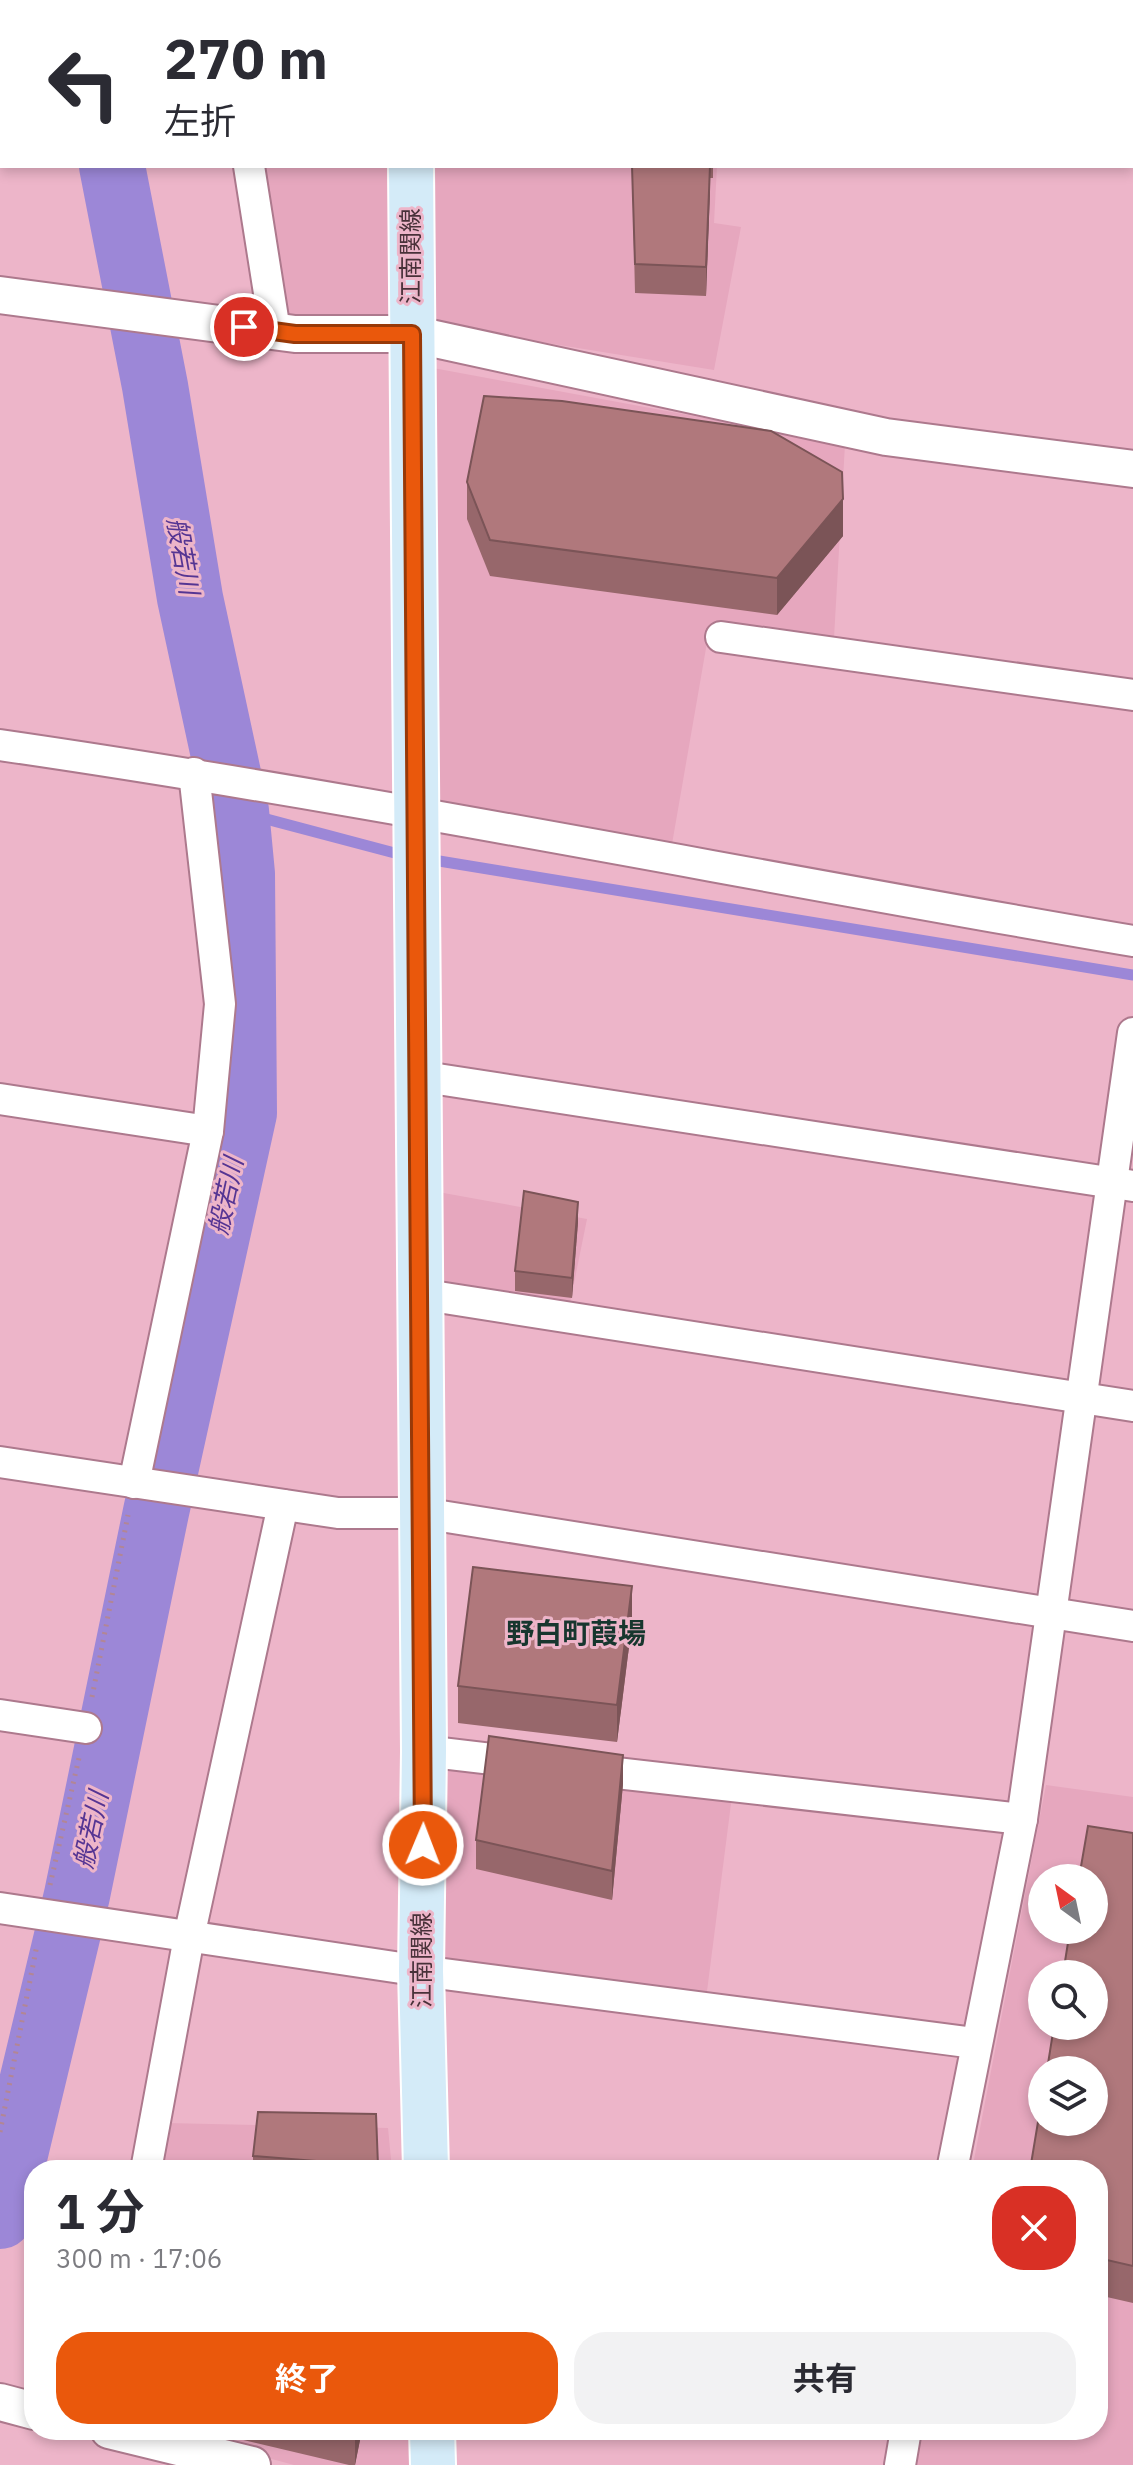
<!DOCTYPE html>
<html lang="ja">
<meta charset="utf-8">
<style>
body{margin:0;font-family:"IBM Plex Sans","Noto Sans JP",sans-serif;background:#f2f2f3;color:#2b2b33;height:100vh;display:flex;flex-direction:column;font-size:30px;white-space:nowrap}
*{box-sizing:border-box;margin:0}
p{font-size:26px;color:#7c7c81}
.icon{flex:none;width:44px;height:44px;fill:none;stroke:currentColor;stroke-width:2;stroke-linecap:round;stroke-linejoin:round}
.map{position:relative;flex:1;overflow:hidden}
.side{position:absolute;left:24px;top:2160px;width:1084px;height:280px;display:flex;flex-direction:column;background:#fff;border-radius:32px;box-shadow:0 4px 12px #0003}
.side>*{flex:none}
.hud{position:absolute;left:0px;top:0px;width:1134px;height:168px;box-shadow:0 4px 12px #0003;background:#fff;color:#2b2b33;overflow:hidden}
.needle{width:52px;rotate:327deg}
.buttons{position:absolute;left:1028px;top:1864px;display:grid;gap:16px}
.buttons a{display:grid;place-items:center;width:80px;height:80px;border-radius:50%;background:#fff;box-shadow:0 4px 12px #0003;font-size:40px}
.pin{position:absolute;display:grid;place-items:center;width:68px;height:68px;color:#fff;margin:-34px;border:4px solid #fff;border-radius:50%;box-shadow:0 2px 8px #0007}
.me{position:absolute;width:88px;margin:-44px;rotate:1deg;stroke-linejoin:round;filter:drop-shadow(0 0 6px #0008)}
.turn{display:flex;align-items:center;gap:28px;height:168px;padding:0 32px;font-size:36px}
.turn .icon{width:104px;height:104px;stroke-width:2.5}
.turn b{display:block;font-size:56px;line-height:68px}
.round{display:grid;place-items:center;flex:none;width:84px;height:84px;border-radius:32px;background:#f2f2f3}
.head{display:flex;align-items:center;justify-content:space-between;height:136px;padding:0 32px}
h1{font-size:48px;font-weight:700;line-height:60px}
.primary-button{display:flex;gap:16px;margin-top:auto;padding:16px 32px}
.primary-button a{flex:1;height:92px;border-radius:32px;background:#ea580c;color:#fff;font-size:32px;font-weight:700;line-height:92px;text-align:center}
.primary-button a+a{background:#f2f2f3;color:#2b2b33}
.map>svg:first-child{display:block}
</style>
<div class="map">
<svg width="1133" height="2465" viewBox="0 0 1133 2465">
<rect width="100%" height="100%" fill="#edb5c9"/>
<g fill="#e6a7be" fill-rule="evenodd">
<path d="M260 166H396L398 322 285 323Z"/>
<path d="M426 166H717L714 223 741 227 714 370 423 323Z"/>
<path d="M433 368 845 444 834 638 709 631 672 844 426 805Z"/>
<path d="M427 1190 587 1219 569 1308 429 1285Z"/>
<path d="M432 1761 732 1796 706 1999 430 1964Z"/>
<path d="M1046 1785 1133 1797V2465H915L922 2430H1098V2170H972ZM1042 1878H1094V1930H1042ZM1042 1974H1094V2026H1042ZM1042 2070H1094V2122H1042Z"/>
<path d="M166 2123 388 2128 392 2170H156Z"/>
<path d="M163 2430H416L419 2465H294Z"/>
</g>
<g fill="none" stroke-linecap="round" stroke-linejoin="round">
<g stroke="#9c87d7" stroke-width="11">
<path d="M236 811 406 856"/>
<path d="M427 859 1133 975"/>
</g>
<g stroke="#9c87d7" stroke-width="66">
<path d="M73 0V2"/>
<path d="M0 2216 77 1895 156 1512 244 1113 242 874 236 811 190 598 155 386 112 166"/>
</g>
<g stroke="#ad798d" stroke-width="34">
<g id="minor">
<path d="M223 0 224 2"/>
<path d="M1132 149H1133"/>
<path d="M249 166 275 331"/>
<path d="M721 637 1133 695"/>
<path d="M0 745C379 800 755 877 1133 941"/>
<path d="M418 1076 1133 1186"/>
<path d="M0 1099 208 1131"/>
<path d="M419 1294 1133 1406"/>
<path d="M0 1462 338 1513H422L1133 1626"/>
<path d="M134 1483 208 1131 220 1004 194 773"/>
<path d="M0 1715 86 1728"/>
<path d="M424 1751 526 1763"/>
<path d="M581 1769 1022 1819"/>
<path d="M0 1908 421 1971 975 2043"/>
<path d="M146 2170 189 1937 283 1505"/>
<path d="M952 2170 1022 1819 1133 1033"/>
<path d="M900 2465 906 2430"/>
</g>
</g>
<g stroke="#ad798d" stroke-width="40">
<g id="tertiary">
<path d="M0 295 295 334H412L886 437 1133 469"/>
<path d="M0 2402 34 2411"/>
<path d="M109 2430 252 2465"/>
</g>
</g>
<g stroke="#fff" stroke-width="48">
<g id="primary">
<path d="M410 0V2"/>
<path d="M411 166 424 1751 421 1971 426 2170"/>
<path d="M432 2430 433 2465"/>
</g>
</g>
<g stroke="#b28695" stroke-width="5" stroke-dasharray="2 6" stroke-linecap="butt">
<path d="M92 1697 128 1515"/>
<path d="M50 1885 79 1758"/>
<path d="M0 2132 37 1945"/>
</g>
<use href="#minor" stroke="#fff" stroke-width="30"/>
<use href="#tertiary" stroke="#fff" stroke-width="36"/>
<use href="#primary" stroke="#d4ebf8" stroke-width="44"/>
</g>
<g fill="#97676b">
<path d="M585 0H670L669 2H585Z"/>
<path d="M632 166H713V178H710L706 296 635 293Z"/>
<path d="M467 482 843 536 777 615 490 576 467 519Z"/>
<path d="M578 1222 572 1298 515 1291V1271Z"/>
<path d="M632 1623 617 1742 458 1723V1686Z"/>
<path d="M623 1784 612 1900 476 1869V1840Z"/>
<path d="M1133 1833V2303L1098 2295V2170Z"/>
<path d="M376 2114 378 2170H253V2156Z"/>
<path d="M201 2430H362L355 2465H349Z"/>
</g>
<g fill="#7b5457">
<path d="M710 166V192L706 296V267Z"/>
<path d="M843 499V536L777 615V578Z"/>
<path d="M578 1202V1222L572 1298V1278Z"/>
<path d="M632 1586V1623L617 1742V1705Z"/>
<path d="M623 1755V1784L612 1900V1871Z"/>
<path d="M355 2430H362L355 2465Z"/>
</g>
<g fill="#b0787c" stroke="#7b5457" stroke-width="2">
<path d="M632 166H710L706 267 635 264Z"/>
<path d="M484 396 562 401 771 431 842 472 843 499 777 578 490 540 467 482Z"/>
<path d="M524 1191 578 1202 572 1278 515 1271Z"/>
<path d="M473 1567 632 1586 617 1705 458 1686Z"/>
<path d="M489 1736 623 1755 612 1871 476 1840Z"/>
<path d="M1088 1826 1133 1833V2266L1098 2258V2170H1030L1042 2098V2122H1094V2070H1047L1054 2026H1094V1974H1063L1070 1930H1094V1878H1079Z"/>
<path d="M258 2112 376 2114 378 2166 253 2156Z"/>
</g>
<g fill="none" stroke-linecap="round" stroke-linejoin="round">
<g stroke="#983908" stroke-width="20">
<path id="route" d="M244 327 295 334H412L423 1845"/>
</g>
<use href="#route" stroke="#ea580c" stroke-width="14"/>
</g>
<g text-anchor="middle" stroke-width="6" stroke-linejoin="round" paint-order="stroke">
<g font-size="24" fill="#483139" stroke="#edb5c9">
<text transform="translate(411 256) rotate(-90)" y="8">江南関線</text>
<text transform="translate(422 1960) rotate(-90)" y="8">江南関線</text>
</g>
<g font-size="26" font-style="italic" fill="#553593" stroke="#edb5c9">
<text transform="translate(183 556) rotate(80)" y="9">般若川</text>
<text transform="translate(226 1196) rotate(-78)" y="9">般若川</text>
<text transform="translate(91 1830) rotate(-78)" y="9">般若川</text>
</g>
<g font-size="28" font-weight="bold" fill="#17362e" stroke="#edb5c9">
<text x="576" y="1643">野白町葭場</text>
</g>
</g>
</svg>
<div class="buttons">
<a><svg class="needle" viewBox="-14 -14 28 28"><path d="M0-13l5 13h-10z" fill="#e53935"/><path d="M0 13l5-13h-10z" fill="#7c7c81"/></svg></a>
<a><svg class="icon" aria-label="search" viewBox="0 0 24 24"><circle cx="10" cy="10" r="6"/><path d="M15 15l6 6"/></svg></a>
<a><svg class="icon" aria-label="layers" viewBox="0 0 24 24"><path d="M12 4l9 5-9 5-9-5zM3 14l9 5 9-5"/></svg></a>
</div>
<div class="pin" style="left:244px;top:327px;background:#d93025"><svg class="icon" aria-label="arrive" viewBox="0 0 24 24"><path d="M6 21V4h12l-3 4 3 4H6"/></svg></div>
<svg class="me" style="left:423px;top:1845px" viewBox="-20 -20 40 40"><circle r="17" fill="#ea580c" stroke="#fff" stroke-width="3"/><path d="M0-11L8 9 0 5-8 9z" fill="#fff"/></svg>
<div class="hud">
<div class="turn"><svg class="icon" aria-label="left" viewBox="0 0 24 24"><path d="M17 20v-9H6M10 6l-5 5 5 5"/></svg><div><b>270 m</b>左折</div></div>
</div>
<section class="side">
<div class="head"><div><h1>1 分</h1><p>300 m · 17:06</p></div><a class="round" style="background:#d93025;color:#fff"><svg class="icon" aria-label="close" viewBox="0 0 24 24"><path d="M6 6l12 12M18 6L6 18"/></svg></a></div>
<div class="primary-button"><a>終了</a><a>共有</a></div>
</section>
</div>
